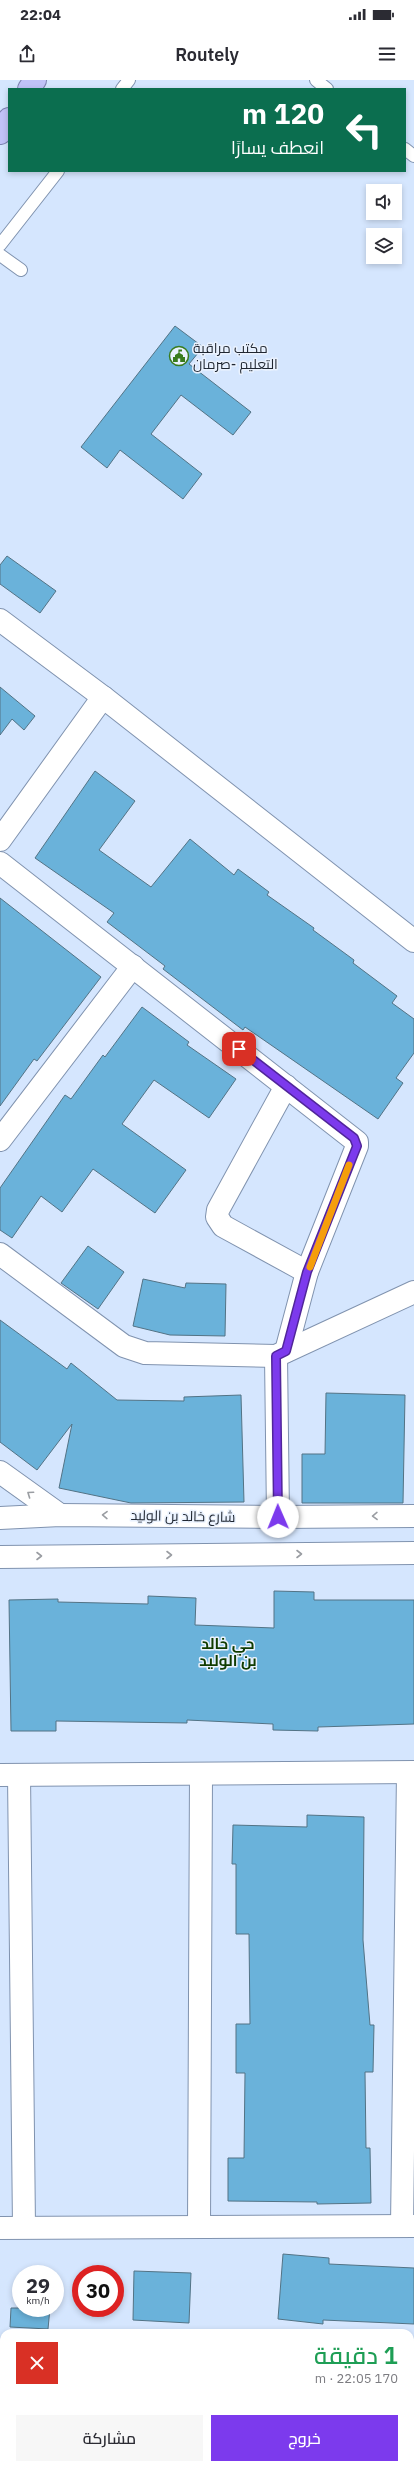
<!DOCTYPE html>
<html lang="ar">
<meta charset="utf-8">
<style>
body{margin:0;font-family:"IBM Plex Sans",Cairo,sans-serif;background:#f7f7f7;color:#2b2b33;direction:rtl;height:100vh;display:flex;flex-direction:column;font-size:15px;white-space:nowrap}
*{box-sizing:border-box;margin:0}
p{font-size:13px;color:#7c7c81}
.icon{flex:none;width:22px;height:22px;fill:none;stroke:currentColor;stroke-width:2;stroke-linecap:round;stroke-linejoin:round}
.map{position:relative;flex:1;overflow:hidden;direction:ltr}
.side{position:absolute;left:0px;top:2249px;width:414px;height:140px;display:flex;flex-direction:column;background:#fff;border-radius:12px 12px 0 0;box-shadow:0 2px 6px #0003;direction:rtl}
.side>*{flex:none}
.top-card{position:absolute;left:8px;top:8px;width:398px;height:84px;border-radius:0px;box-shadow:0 2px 6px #0003;direction:rtl;background:#0b6e4f;color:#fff;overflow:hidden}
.buttons{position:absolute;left:366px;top:104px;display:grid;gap:8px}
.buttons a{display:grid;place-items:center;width:36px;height:36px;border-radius:0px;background:#fff;box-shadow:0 2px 6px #0003;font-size:20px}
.speed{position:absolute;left:12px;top:2185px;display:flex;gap:8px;font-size:20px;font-weight:700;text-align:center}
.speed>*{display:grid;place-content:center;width:52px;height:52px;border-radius:50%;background:#fff;box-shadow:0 2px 6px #0003;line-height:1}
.speed small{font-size:10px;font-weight:400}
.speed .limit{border:6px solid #d22;background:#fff;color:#111}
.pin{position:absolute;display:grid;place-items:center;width:34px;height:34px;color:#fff;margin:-17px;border-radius:8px;box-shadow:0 2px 6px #0006}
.me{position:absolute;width:44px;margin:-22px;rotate:359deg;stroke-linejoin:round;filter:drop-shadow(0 0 3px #0008)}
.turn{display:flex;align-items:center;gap:14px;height:84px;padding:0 16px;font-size:18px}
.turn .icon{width:52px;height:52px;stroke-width:2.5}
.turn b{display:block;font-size:28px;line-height:34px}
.round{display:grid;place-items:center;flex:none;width:42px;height:42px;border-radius:0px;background:#f7f7f7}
.summary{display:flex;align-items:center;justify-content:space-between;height:68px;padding:0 16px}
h1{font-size:24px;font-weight:600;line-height:30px;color:#1e9e55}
.button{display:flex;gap:8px;margin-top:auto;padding:8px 16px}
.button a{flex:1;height:46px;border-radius:0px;background:#7c3aed;color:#fff;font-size:16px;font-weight:600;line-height:46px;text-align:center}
.button a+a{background:#f7f7f7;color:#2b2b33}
.status{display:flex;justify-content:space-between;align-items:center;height:28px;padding:0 20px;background:#fff;direction:ltr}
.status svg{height:11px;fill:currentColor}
header{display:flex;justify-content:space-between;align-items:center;height:52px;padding:0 16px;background:#fff;font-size:18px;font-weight:600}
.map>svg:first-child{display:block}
</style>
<div class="status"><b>22:04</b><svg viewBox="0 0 49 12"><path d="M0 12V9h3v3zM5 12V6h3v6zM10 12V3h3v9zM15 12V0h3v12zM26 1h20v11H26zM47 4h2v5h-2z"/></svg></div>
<header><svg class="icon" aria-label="menu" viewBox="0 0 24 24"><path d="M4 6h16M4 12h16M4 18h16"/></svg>Routely<svg class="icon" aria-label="share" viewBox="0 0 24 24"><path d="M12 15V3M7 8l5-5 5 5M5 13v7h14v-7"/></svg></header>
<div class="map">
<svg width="414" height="2389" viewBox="0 0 414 2389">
<rect width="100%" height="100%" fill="#d5e6fe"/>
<g fill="#6ab2da" stroke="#537385">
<path d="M175 246 203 267 189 284 251 332 233 355 181 315 151 354 202 394 183 419 120 370 107 388 81 367Z"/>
<path d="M7 476 56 511 40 533 0 504V485Z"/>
<path d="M0 607 35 636 24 650 12 639 0 655Z"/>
<path d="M95 691 135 721 99 770 151 807 190 759 234 795 238 789 269 812 267 815 314 848 313 850 354 880 353 883 397 916 392 923 414 939V973L396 998 403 1003 378 1039 245 947 243 950 163 889 165 886 107 842 114 833 35 778Z"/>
<path d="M0 818 101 897 37 981 34 979 0 1026Z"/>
<path d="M142 927 189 962 187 965 236 999 209 1038 154 1000 122 1044 186 1090 155 1133 93 1089 62 1132 41 1116 12 1158 0 1150V1108L65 1015 71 1019 103 975 105 977Z"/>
<path d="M88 1166 124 1192 98 1229 61 1203Z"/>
<path d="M143 1199 185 1208 186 1203 226 1204 225 1256 170 1255 133 1246Z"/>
<path d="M0 1240 67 1289 71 1283 117 1320 184 1321V1317L241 1315 244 1422 131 1423 59 1408 72 1344 37 1390 0 1362Z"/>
<path d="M326 1313 405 1315 403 1423H302V1374H325Z"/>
<path d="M274 1511 314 1512V1520H414V1644L318 1647V1651L273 1650V1644L187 1640V1643L56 1641V1651H11L9 1520 58 1519V1522L148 1524V1516L196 1518 195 1545 274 1548Z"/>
<path d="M307 1735 364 1737 363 1860 370 1945H374L373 1992H365L366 2068H370L371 2123 317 2124V2122L228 2121V2078H244L245 1993H236V1944H250L249 1854H236V1784H232L233 1745 307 1747Z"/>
<path d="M283 2174 329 2178V2184L414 2188V2244L323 2240V2244L278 2239Z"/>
<path d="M134 2191 191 2193 189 2243 133 2240Z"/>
<path d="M11 2228H50L48 2249 10 2247Z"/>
</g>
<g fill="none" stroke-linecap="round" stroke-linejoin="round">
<g stroke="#8093af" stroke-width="14">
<g id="service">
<path d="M316 0 327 9"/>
<path d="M122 9 129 0"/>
<path d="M405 69 414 76"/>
<path d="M0 165 58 91"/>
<path d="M0 175 21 190"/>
</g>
</g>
<g stroke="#8093af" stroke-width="24">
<g id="minor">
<path d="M0 540 103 617 414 861"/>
<path d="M0 760 103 617"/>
<path d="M0 783 357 1062V1066L307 1192 286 1271"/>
<path d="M286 1006 218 1130 217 1137 223 1146 307 1192"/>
<path d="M0 1060 133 886"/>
<path d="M0 1174 124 1266 145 1273 276 1276 414 1212"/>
<path d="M276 1276 278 1437"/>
<path d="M0 1392 60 1435"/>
<path d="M0 1695 414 1692"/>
<path d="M19 1695 24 2147"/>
<path d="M402 2146 408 1693"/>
<path d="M199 2147 201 1694"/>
<path d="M0 2148 414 2146"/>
<path d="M53 2389V2385"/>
</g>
</g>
<g stroke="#8093af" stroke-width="24">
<g id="tertiary">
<path d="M0 1438 60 1435 278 1437 414 1436"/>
<path d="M0 1477 414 1473"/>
</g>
</g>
<g stroke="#7d82b0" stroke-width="24">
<g id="primary">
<path d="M0 2346H4"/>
<path d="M410 2347H414"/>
<path d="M0 2379H4"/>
<path d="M410 2380H414"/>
</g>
</g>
<g stroke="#7d82b0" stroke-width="24">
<g id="trunk">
<path d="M29 9 35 0"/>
<path d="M0 53 9 39"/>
</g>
</g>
<use href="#service" stroke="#fff" stroke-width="12"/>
<use href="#minor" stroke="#fff" stroke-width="22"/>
<use href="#tertiary" stroke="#fff" stroke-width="22"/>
<use href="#primary" stroke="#d0d1f9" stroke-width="22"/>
<use href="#trunk" stroke="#c0c2f7" stroke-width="22"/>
</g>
<defs><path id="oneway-chevron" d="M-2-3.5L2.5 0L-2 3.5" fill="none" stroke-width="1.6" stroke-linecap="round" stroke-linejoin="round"/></defs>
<g stroke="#9a9da2">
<use href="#oneway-chevron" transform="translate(30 1414) rotate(-145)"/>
<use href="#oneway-chevron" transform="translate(105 1435) rotate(-179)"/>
<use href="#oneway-chevron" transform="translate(375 1436) rotate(179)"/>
<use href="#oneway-chevron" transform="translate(299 1474)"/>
<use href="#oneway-chevron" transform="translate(169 1475)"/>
<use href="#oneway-chevron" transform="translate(39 1476)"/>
</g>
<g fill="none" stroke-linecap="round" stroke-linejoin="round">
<g stroke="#51269a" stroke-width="10">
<path id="route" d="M239 969 354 1058 357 1066 307 1192 286 1271 276 1276 278 1437"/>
</g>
<use href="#route" stroke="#7c3aed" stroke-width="7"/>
<path stroke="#f59e0b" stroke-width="7" d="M310 1187 349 1085"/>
</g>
<defs>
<g id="civic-ring" transform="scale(1)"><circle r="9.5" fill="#eaf2fe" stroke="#397c1d" stroke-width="1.5"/><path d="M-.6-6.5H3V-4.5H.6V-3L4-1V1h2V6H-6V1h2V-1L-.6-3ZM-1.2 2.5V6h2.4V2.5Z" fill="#397c1d"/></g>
</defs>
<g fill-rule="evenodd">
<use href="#civic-ring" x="179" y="276"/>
</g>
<g text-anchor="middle" stroke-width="3" stroke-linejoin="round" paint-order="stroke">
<g font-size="14" fill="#1f2631" stroke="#eaf2fe" text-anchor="start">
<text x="193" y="273">مكتب مراقبة<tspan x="193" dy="16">التعليم -صرمان</tspan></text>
</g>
<g font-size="14" fill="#1f2631" stroke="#eaf2fe">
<text transform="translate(183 1436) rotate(1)" y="5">شارع خالد بن الوليد</text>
</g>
<g font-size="15" font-weight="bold" fill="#103c00" stroke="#eaf2fe">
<text x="228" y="1569">حي خالد<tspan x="228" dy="17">بن الوليد</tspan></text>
</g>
</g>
</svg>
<div class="buttons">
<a><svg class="icon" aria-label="sound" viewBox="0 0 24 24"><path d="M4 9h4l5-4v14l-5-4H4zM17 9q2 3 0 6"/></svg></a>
<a><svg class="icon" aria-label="layers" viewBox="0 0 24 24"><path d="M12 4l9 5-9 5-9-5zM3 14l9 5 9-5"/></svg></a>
</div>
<div class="speed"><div>29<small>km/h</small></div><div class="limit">30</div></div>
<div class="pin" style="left:239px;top:969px;background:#d93025"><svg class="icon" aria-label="arrive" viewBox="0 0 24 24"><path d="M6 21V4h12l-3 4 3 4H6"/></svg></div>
<svg class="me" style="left:278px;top:1437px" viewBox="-20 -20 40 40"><circle r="19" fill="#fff"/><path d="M0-13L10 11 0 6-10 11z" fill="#7c3aed"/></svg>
<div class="top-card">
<div class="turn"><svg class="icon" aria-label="left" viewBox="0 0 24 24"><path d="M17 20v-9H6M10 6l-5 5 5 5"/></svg><div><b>120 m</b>انعطف يسارًا</div></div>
</div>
<section class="side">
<div class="summary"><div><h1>1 دقيقة</h1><p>170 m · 22:05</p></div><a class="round" style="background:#d93025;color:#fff"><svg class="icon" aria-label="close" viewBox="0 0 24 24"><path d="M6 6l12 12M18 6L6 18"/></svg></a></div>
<div class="button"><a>خروج</a><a>مشاركة</a></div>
</section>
</div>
